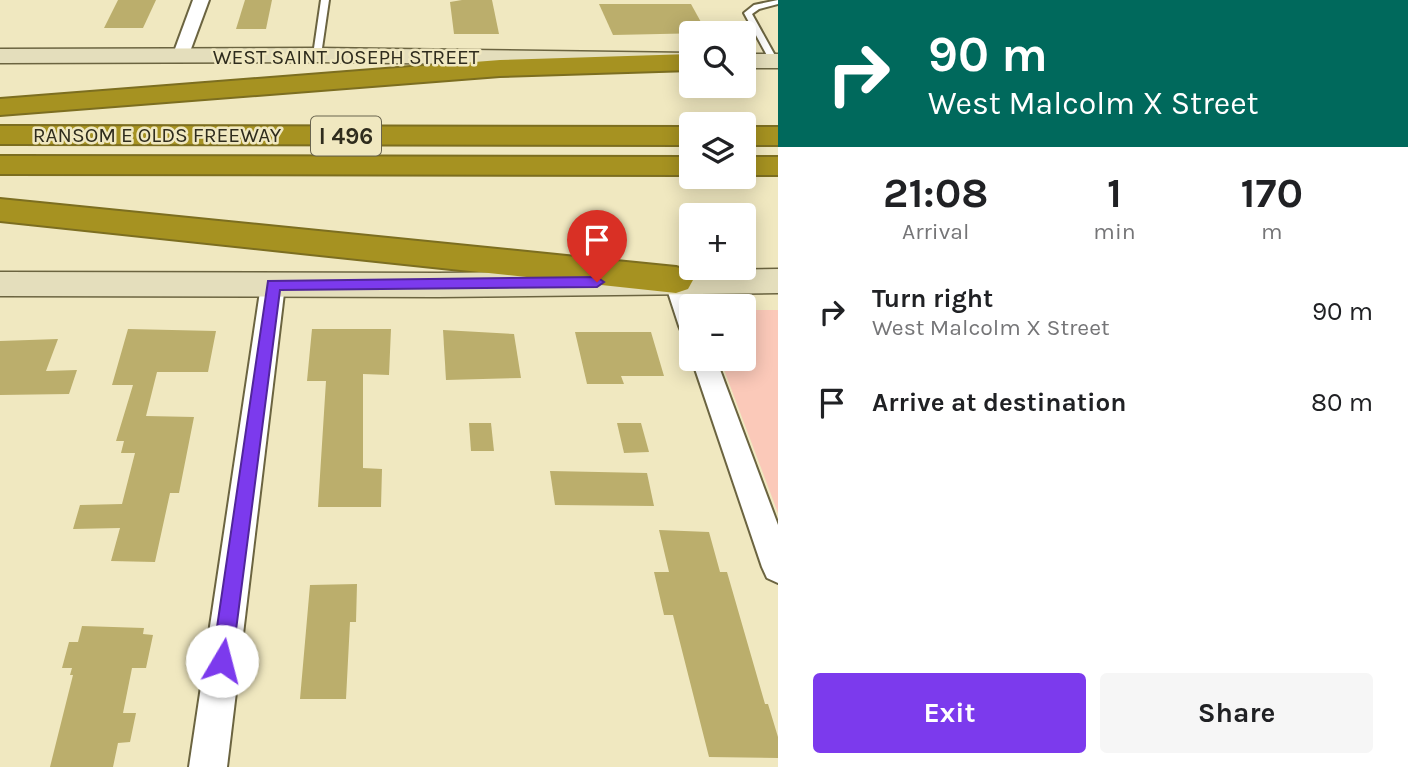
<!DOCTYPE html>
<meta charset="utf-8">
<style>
body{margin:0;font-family:Karla,sans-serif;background:#f6f6f6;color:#202124;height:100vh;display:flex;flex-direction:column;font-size:26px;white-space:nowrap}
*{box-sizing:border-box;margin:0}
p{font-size:23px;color:#757577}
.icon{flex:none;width:38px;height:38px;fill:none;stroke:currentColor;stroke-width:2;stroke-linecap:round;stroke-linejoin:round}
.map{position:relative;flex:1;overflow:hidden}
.panel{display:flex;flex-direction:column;background:#fff;width:630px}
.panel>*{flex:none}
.hud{background:#00695c;color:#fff;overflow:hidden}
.buttons{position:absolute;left:679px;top:21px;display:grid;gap:14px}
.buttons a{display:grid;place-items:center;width:77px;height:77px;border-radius:7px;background:#fff;box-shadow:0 4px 18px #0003;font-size:35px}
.pin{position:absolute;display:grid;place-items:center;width:60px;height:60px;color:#fff;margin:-72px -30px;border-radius:50% 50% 50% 0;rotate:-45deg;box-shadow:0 0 7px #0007}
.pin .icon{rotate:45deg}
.me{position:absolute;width:77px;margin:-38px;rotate:8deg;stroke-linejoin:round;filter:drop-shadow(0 0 5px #0008)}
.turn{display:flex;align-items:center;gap:24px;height:147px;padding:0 35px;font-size:32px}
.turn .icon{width:91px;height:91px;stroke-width:2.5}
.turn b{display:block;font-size:49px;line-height:60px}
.eta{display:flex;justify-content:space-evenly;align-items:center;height:119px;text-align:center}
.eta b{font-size:42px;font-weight:700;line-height:49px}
.button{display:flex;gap:14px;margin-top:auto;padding:14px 35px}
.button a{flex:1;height:80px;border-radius:7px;background:#7c3aed;color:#fff;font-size:28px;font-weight:700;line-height:80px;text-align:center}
.button a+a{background:#f6f6f6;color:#202124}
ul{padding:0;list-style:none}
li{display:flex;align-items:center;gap:21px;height:91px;padding:0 35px}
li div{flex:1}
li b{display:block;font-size:26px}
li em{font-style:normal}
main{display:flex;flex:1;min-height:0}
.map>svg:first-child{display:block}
</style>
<main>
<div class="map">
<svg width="778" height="767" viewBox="0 0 778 767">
<rect width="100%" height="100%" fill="#f0e8c0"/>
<path fill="#fbc9b9" d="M744 310H778V513L720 359H744Z"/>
<g fill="#bbae6c">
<path d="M118 0H156L143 28H104Z"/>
<path d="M245 0H272L266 29H236Z"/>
<path d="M462 0H492L499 34H454L450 2Z"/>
<path d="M599 4H691L707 33 613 35Z"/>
<path d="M128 329 216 331 208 372H157L146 416 194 417 179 493H170L155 562 111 561 120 528 73 529 80 505 122 504 135 453H121L124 441H116L133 385H112Z"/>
<path d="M312 329H391L389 375 363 374V468L382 469 381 507H318L326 381H307Z"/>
<path d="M443 330 514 334 521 378 446 380Z"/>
<path d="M575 332H651L664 376H621L624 384H587Z"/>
<path d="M58 339 46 371 77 370 69 394 0 395V341Z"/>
<path d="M469 423H491L494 451H471Z"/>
<path d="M617 423H641L649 452 624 453Z"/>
<path d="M550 471 647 473 654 506 555 505Z"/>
<path d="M659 530 709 532 720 572H727L765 704H768L778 737V758L709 757 673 615H664L654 572H669Z"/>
<path d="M357 584 356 622H350L346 699H300L310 585Z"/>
<path d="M82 626 144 628 143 634 153 635 146 668H132L123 713H136L130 742 118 743 113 767H50L73 675H70L72 668H62L69 642H78Z"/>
</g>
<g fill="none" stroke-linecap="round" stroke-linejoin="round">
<g stroke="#6b6440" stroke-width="4">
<g id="lane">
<path d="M321 0H329L321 55 317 57 313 55Z"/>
<path d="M778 0V4L759 9 752 14 778 61 774 63 770 61 744 13 754 5Z"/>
</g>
</g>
<g stroke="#6b6440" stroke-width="4">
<g id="street">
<path d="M193 0H209L188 57 186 61H174L172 57Z"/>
<path d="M676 271 684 274 697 306H691V336L682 333 679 326 664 280 668 274Z"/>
<path d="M273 276 281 279 285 285 227 767H189L261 285 265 279Z"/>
<path d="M691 357 716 359 778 525V583L767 578 762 567Z"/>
</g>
</g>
<g stroke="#6b6440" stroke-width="3">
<g id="secondary">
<path d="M317 48 691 53V67L317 62 0 63V49Z"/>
<rect x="744" y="54" width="34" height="14"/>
<path d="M778 269V293L438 297 0 296V272L438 273Z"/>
</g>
</g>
<g stroke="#7c6e20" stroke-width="4">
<g id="highway">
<path d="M691 54V70L500 76 0 115V99L500 60Z"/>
<path d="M0 126 691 127V145L0 144Z"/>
<rect x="744" y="127" width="34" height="18"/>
<path d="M0 156 691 157V175L0 174Z"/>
<rect x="744" y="157" width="34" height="18"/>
<path d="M0 199 676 267 688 271 693 280 688 289 676 293 0 221Z"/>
</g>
</g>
<use href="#lane" fill="#fff" fill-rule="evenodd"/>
<use href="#street" fill="#fff" fill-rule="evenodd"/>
<use href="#secondary" fill="#e4debc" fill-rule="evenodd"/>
<use href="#highway" fill="#a69221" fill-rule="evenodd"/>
</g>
<path fill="#7c3aed" stroke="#51269a" stroke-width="2" d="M597 277 604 282 597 287 280 290 232 661 229 668 222 671 215 668 212 661 268 281Z"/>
<g text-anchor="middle" stroke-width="5" stroke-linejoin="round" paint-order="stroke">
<g font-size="21" fill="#2f2c1d" stroke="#f0e8c0">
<text x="346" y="64">WEST SAINT JOSEPH STREET</text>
<text x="157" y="142">RANSOM E OLDS FREEWAY</text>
</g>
<rect fill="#f0e8c0" stroke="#69644e" stroke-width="2" x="311" y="116.5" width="70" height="39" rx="5"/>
<g font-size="23" font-weight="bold" fill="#2f2c1d">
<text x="346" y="144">I 496</text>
</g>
</g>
</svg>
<div class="buttons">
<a><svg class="icon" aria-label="search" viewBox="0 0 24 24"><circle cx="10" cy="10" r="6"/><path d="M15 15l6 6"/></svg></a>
<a><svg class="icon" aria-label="layers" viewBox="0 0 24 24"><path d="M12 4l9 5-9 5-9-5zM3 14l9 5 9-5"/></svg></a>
<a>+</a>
<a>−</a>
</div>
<div class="pin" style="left:597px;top:282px;background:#d93025"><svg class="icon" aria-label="arrive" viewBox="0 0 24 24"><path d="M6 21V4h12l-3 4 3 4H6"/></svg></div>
<svg class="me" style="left:222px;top:661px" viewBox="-20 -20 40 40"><circle r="19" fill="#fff"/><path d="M0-13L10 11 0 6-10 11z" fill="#7c3aed"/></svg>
</div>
<section class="panel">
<div class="hud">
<div class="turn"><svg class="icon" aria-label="right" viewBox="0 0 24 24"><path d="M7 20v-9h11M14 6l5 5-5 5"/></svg><div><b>90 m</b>West Malcolm X Street</div></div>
</div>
<div class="eta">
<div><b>21:08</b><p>Arrival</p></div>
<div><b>1</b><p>min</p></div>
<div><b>170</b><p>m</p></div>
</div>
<ul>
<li><svg class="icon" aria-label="right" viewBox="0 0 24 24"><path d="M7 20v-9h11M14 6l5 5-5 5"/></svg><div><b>Turn right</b><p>West Malcolm X Street</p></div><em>90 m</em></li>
<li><svg class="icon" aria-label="arrive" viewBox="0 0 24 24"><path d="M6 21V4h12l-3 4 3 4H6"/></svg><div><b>Arrive at destination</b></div><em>80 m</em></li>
</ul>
<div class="button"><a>Exit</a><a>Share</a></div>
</section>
</main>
